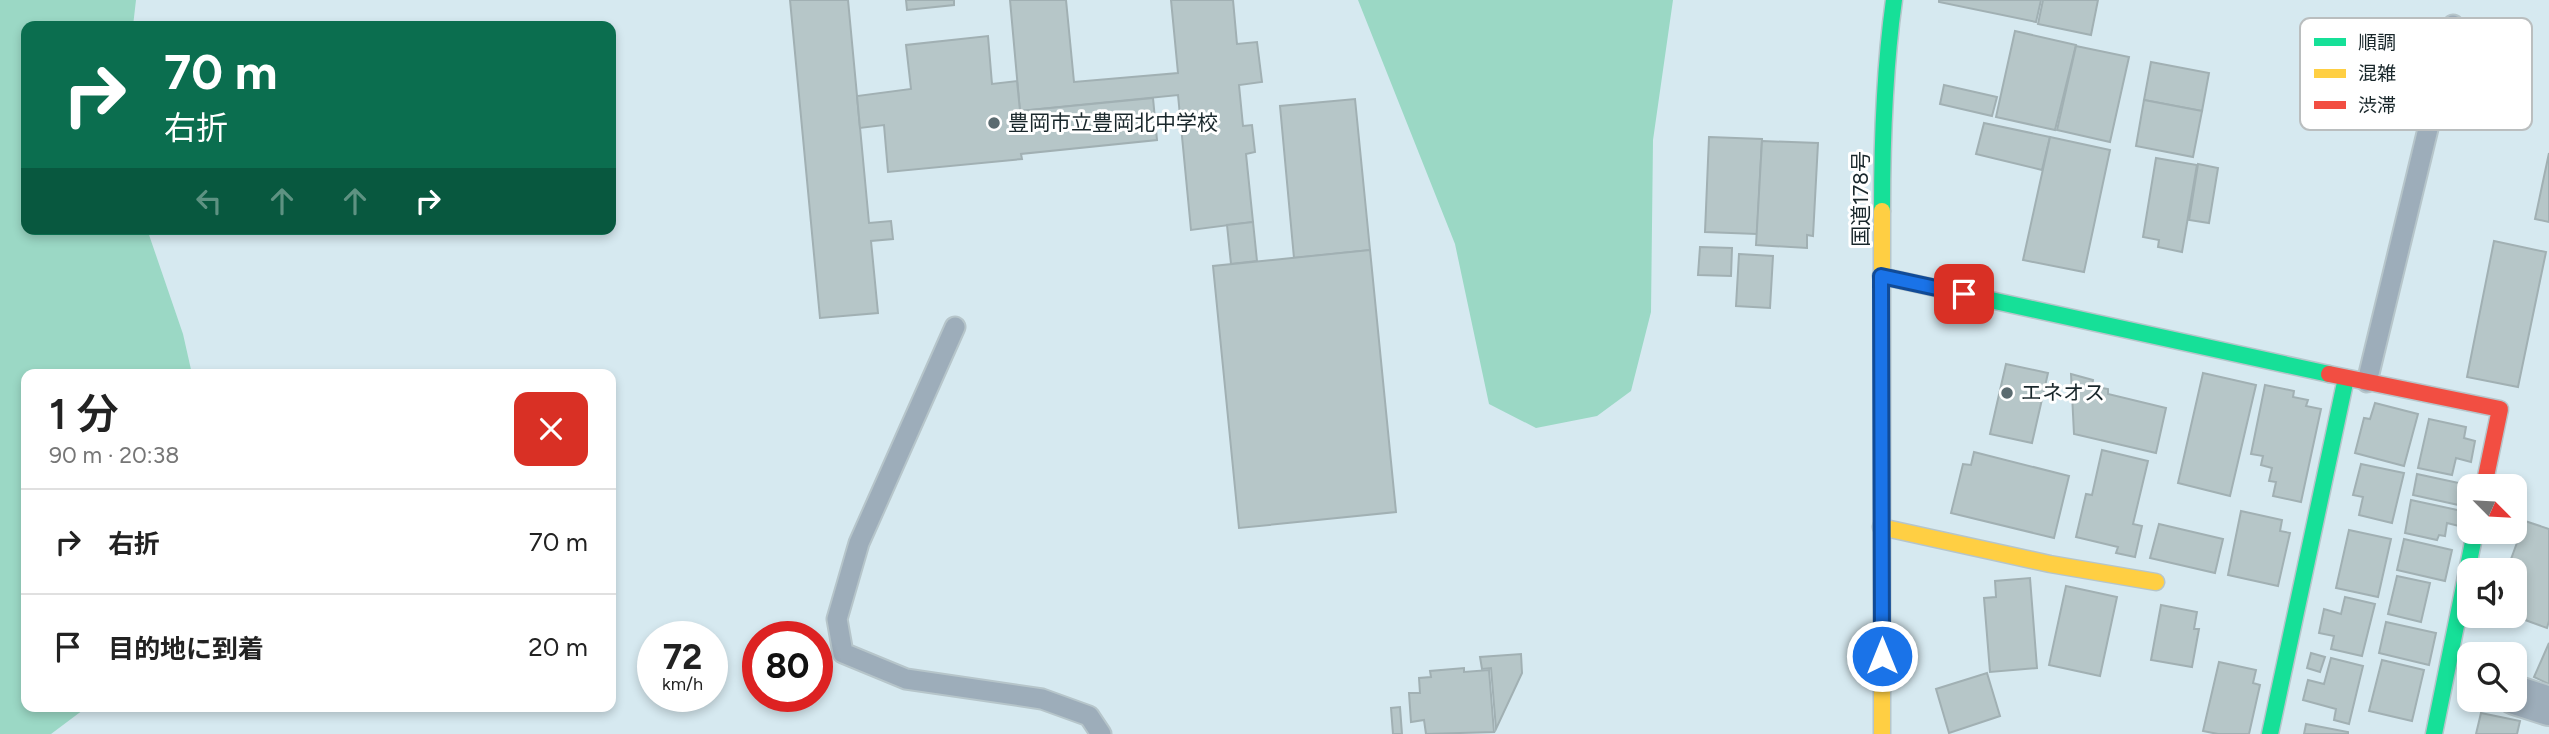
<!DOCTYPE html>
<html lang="ja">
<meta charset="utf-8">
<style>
body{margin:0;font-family:Figtree,"Noto Sans JP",sans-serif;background:#f2f2f2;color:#222;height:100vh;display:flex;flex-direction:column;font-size:26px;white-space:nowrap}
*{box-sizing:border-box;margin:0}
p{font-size:23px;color:#767676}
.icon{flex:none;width:38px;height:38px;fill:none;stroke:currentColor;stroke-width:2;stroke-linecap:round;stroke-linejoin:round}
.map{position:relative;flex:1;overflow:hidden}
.sheet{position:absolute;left:21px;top:369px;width:595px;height:343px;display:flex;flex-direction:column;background:#fff;border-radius:14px;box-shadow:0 4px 10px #0003}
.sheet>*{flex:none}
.top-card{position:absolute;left:21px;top:21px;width:595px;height:214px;border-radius:14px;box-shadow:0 4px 10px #0003;background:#0b6e4f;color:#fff;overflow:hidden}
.needle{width:46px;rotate:114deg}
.fabs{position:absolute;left:2457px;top:474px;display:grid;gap:14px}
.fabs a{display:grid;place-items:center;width:70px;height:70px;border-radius:14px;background:#fff;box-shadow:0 4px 10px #0003;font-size:35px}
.speed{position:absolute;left:637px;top:621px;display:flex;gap:14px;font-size:35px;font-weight:700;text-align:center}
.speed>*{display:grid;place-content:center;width:91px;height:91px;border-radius:50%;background:#fff;box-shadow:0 4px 10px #0003;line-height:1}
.speed small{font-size:18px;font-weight:400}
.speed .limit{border:10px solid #d22;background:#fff;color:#111}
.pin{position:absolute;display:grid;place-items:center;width:60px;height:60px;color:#fff;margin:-30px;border-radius:14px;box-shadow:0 4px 10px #0006}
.me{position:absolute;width:77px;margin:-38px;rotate:0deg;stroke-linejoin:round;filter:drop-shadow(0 0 5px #0008)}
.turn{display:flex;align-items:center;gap:24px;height:147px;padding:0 28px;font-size:32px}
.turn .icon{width:91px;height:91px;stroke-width:2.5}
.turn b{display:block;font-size:49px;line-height:60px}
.lanes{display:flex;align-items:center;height:66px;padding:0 28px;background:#0003;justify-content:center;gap:35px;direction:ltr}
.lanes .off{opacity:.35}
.round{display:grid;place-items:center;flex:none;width:74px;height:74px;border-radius:14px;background:#f2f2f2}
.overview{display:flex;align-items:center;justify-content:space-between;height:119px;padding:0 28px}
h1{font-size:42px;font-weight:600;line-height:52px}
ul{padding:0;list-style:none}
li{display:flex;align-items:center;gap:21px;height:105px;padding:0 28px;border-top:2px solid #e0e0e0}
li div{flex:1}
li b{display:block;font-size:26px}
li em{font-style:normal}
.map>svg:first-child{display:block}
</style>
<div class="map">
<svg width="2549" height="734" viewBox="0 0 2549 734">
<rect width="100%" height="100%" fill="#d6e9f0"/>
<g fill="#9bd8c5">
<path d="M0 0H136L133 26H26V229H147L183 334 192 374H26V707H87L51 734H0Z"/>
<path d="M1358 0H1673L1653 140 1651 312 1631 391 1597 416 1536 428 1489 404 1455 244Z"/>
</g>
<g fill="#b6c6c8" stroke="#a1b0b3" stroke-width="2">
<path d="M790 0H848L869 223 891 221 893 239 871 241 878 313 820 318Z"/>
<path d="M906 0H954V5L907 10Z"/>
<path d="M1010 0H1066L1074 82 1178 73 1171 0H1233L1237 44 1257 42 1262 82 1239 85 1243 126 1252 125 1255 152 1246 154 1253 222 1191 230 1178 95 1020 111Z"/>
<path d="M1939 0H2041L2036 22 1939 2Z"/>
<path d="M2043 0H2098L2091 35 2038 24Z"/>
<path d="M2015 31 2076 45 2055 130 1996 117Z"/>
<path d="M988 36 992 84 1017 81 1020 111 1153 98 1157 140 1021 154 1022 159 888 172 884 125 860 128 857 96 911 89 906 45Z"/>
<path d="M2076 46 2129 57 2110 142 2057 130Z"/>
<path d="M2151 62 2209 73 2202 111 2144 100Z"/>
<path d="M1944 85 1997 97 1992 116 1940 104Z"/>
<path d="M1355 99 1370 250 1294 258 1280 106Z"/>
<path d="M2144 100 2202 111 2193 157 2136 146Z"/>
<path d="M1984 123 2050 137 2042 170 1976 154Z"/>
<path d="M1709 137 1762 139 1757 234 1705 232Z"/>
<path d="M2050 137 2110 150 2084 272 2023 260Z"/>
<path d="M1762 141 1818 143 1813 236 1807 235V248L1756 245Z"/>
<path d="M2549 153V222L2535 219Z"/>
<path d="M2156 158 2197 165 2182 252 2158 247 2159 240 2143 237Z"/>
<path d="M2198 164 2218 168 2209 223 2189 220Z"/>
<path d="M1253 222 1257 261 1231 264 1227 225Z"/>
<path d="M2494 241 2546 252 2518 387 2467 377Z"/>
<path d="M1700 247 1732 248 1731 276 1698 275Z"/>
<path d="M1370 250 1396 512 1239 528 1213 266Z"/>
<path d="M1739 254 1773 256 1770 308 1736 306Z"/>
<path d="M2006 364 2048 373 2032 443 1990 434Z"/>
<path d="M2203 373 2256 385 2230 496 2178 483Z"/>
<path d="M2071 374 2093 380 2092 386 2108 389V394L2166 408 2156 453 2074 434Z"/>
<path d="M2265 385 2294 391 2293 397 2308 400 2306 406 2321 409 2301 502 2273 496 2276 482 2269 481 2272 468 2261 465 2263 456 2251 454Z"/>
<path d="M2375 403 2418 414 2404 466 2355 453 2364 418 2370 419Z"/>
<path d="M2429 419 2466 427 2464 438 2475 441 2471 462 2456 458 2452 475 2418 468Z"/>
<path d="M2102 450 2148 461 2133 524 2142 526 2135 557 2116 553 2118 547 2076 537 2086 494 2092 495Z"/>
<path d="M1974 452 2069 476 2054 538 1951 513 1963 464 1971 465Z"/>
<path d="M2361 464 2404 473 2392 523 2359 515 2363 497 2353 495Z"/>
<path d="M2417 474 2468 485 2463 506 2413 495Z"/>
<path d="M2411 500 2462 511 2459 526 2447 523 2445 536 2439 535 2437 540 2405 533Z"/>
<path d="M2241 511 2282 520 2280 531 2290 533 2278 586 2228 575Z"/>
<path d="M2525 521 2549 529V621L2547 628 2514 616 2515 570H2507Z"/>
<path d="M2159 524 2223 539 2215 573 2150 558Z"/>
<path d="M2349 530 2391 539 2378 597 2336 588Z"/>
<path d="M2404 539 2452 550 2445 581 2397 570Z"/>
<path d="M2397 576 2430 583 2421 622 2388 614Z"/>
<path d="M2030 578 2037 668 1990 672 1984 598 1996 597 1995 581Z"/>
<path d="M2066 586 2117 597 2100 676 2049 665Z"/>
<path d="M2345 597 2375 604 2362 656 2331 649 2334 636 2319 633 2324 609 2341 614Z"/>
<path d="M2161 605 2197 612 2194 629H2199L2192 667 2151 660Z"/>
<path d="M2386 622 2436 633 2429 665 2379 653Z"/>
<path d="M2549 643V684L2534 677Z"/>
<path d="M2311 653 2325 657 2320 672 2307 668Z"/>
<path d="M1521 654 1522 673 1496 729 1491 668 1482 669 1480 657Z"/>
<path d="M2331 658 2363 666 2349 724 2334 720 2336 709 2303 700 2308 680 2324 684Z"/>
<path d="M2382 660 2424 670 2412 721 2369 711Z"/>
<path d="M2219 662 2256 670 2253 683 2260 685 2249 734H2218L2203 731Z"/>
<path d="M1464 668V672L1489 670 1494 732 1426 734 1424 720 1411 722 1409 693H1420L1419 678 1431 677 1430 671Z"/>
<path d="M1987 673 2000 716 1949 733 1936 689Z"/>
<path d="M1400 707 1402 734H1393L1391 708Z"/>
<path d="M2481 713 2520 721 2517 734H2476Z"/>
<path d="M2306 724 2348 732V734H2304Z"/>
</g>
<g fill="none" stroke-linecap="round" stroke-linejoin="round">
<g stroke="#b6c5ca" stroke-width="23">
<g id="lane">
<path d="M955 327 859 543 837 619 843 653 906 679 1042 699 1089 716 1101 734"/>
<path d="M2367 382 2453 25"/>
</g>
</g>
<g stroke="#b6c5ca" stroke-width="42">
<path id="street" d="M2515 695 2549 706"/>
</g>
<g stroke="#b6c5ca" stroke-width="19">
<g id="fast">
<path d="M1882 211C1882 140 1884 71 1894 0"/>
<path d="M1881 276 2329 374"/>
<path d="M2270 734 2346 378"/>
<path d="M2434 734 2475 532"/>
</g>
</g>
<g stroke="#b6c5ca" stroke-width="19">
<g id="slow">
<path d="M1882 211V734"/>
<path d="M1881 527 2050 564 2156 582"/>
</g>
</g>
<g stroke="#b6c5ca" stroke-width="19">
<path id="jam" d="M2329 374 2500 409 2484 486"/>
</g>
<use href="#lane" stroke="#9dadba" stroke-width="19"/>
<use href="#street" stroke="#9dadba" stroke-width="38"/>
<use href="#fast" stroke="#16e098" stroke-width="16"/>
<use href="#slow" stroke="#ffcf43" stroke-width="16"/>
<use href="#jam" stroke="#f24e42" stroke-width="16"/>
</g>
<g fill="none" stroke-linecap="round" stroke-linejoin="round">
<g stroke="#114b97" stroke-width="18">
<path id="route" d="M1882 656 1881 276 1964 294"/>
</g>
<use href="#route" stroke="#1a73e8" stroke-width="12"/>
</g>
<g fill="#5b6b70" stroke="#fff" stroke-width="2.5">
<circle cx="994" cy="123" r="7"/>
<circle cx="2007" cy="393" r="7"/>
</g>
<g text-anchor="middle" stroke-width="6" stroke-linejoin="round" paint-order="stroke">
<g font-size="21" fill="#19272b" stroke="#fff" text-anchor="start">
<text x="1008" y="130">豊岡市立豊岡北中学校</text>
<text x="2021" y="400">エネオス</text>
</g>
<g font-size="21" fill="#19272b" stroke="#fff">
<text transform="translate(1861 199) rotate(-90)" y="7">国道178号</text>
</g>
</g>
<rect x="2300" y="18" width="232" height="112" rx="10" fill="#fff" stroke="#babebf" stroke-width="2"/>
<rect x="2314" y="38" width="32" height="8" fill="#16e098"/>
<rect x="2314" y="69" width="32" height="9" fill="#ffcf43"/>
<rect x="2314" y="101" width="32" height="8" fill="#f24e42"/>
<g font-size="19" fill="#19272b">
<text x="2358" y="49">順調</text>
<text x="2358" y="80">混雑</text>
<text x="2358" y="112">渋滞</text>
</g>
</svg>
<div class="fabs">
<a><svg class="needle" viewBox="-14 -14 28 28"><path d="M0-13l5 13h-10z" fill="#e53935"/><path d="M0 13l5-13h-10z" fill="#767676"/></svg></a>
<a><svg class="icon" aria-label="sound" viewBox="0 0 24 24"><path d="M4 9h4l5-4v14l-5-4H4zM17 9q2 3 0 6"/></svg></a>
<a><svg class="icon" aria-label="search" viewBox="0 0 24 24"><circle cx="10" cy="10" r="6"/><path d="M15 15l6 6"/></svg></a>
</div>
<div class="speed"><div>72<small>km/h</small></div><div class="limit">80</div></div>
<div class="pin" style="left:1964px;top:294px;background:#d93025"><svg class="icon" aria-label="arrive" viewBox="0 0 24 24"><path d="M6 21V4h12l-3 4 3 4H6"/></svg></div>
<svg class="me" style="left:1882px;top:656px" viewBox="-20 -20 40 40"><circle r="17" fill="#1a73e8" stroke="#fff" stroke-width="3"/><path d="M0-11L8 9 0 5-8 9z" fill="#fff"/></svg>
<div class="top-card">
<div class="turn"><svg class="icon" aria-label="right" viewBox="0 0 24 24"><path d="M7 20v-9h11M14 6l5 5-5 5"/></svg><div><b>70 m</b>右折</div></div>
<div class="lanes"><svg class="icon off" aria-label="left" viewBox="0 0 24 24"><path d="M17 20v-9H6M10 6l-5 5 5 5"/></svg><svg class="icon off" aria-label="ahead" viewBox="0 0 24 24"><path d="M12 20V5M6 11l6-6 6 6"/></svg><svg class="icon off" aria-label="ahead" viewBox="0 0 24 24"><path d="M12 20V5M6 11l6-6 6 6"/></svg><svg class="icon" aria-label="right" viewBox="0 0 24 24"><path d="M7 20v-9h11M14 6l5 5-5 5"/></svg></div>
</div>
<section class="sheet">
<div class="overview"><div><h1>1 分</h1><p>90 m · 20:38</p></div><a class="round" style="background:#d93025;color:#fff"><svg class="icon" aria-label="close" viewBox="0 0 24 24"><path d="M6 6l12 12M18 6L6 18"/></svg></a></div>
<ul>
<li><svg class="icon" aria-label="right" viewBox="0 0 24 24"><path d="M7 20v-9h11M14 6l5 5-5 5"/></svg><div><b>右折</b></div><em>70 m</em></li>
<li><svg class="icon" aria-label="arrive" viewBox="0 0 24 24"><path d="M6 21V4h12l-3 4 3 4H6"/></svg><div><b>目的地に到着</b></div><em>20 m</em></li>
</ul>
</section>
</div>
